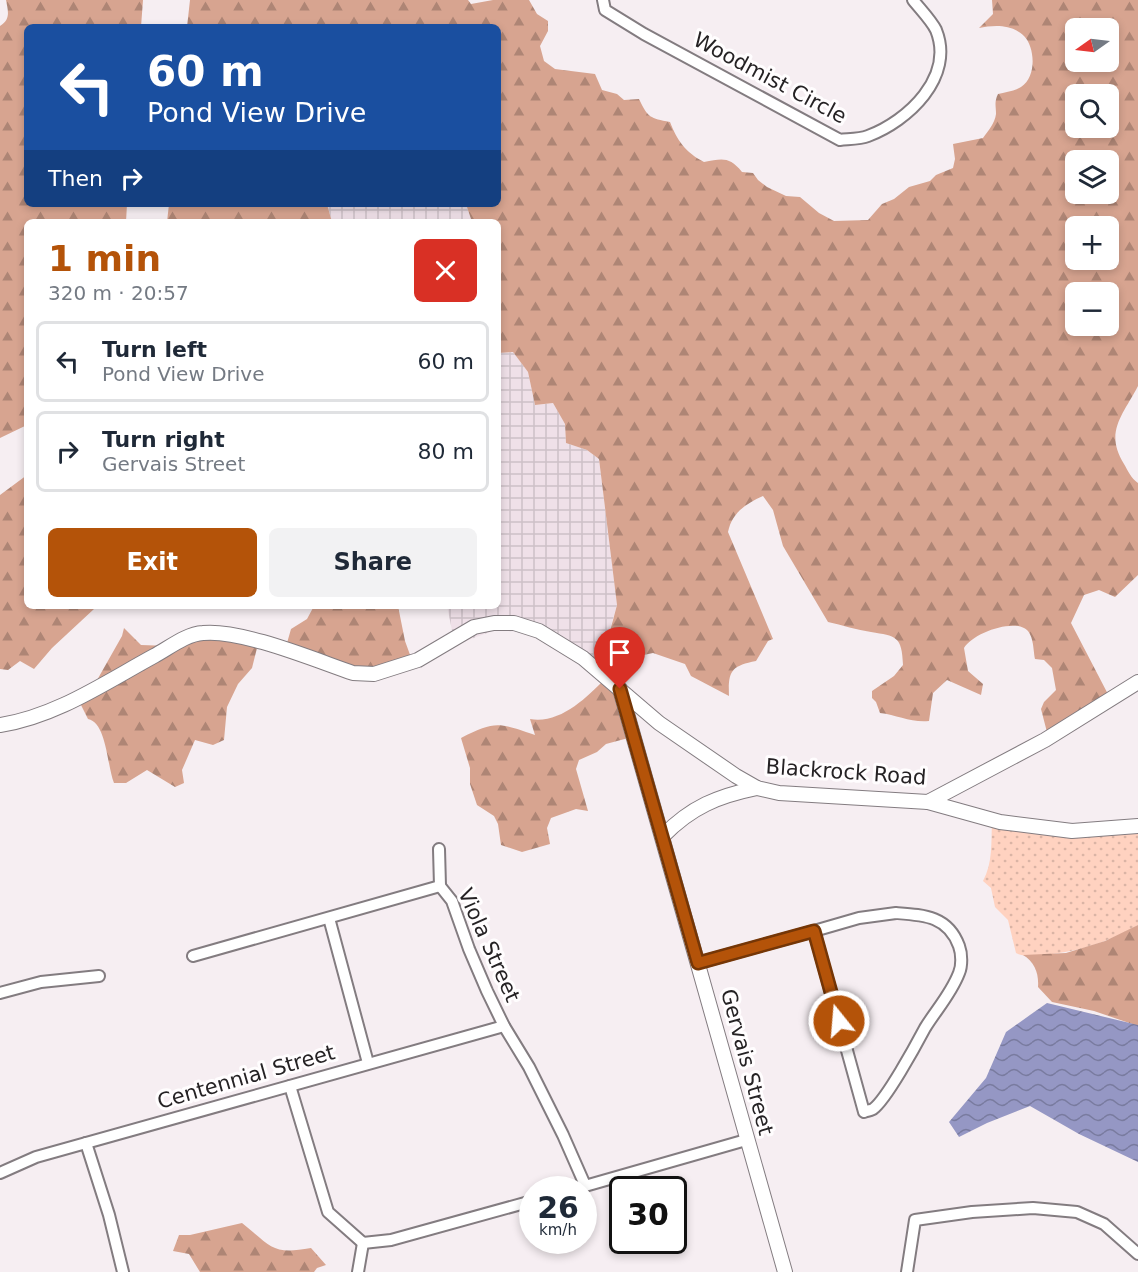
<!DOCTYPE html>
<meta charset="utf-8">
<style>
body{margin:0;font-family:"DejaVu Sans",sans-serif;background:#f2f2f3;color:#1f2937;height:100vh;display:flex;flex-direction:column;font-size:22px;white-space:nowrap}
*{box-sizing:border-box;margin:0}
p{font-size:20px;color:#747a83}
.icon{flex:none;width:33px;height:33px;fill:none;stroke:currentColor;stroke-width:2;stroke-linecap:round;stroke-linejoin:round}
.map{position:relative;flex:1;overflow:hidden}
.side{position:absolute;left:24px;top:219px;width:477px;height:390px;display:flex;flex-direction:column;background:#fff;border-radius:9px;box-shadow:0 3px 9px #0003}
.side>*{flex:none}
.hud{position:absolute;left:24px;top:24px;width:477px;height:183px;border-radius:9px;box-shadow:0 3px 9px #0003;background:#1a4fa0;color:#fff;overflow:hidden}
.needle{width:39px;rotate:256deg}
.tools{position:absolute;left:1065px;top:18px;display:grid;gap:12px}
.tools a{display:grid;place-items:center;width:54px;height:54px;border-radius:9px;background:#fff;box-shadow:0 3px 9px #0003;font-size:30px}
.speed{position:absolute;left:519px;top:1176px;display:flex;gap:12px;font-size:30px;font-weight:700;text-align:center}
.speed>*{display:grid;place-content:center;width:78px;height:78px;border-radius:50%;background:#fff;box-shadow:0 3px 9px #0003;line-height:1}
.speed small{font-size:15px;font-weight:400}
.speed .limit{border:3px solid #111;border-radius:9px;background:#fff;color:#111}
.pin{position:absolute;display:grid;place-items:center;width:51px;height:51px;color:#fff;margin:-62px -26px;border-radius:50% 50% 50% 0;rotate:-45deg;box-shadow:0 0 6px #0007}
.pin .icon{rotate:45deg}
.me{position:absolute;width:66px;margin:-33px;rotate:343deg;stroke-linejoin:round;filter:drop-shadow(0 0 4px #0008)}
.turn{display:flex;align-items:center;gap:21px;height:126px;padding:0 24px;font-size:27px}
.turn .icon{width:78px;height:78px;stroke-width:2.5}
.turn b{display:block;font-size:42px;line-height:51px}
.then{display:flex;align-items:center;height:57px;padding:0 24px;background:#0003;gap:12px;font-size:22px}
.round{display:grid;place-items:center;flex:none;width:63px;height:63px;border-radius:9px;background:#f2f2f3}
.headline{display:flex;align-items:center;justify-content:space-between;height:102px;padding:0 24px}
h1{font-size:36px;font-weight:700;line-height:45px;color:#b45309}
.action{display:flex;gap:12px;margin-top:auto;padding:12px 24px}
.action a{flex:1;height:69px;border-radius:9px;background:#b45309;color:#fff;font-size:24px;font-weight:700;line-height:69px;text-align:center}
.action a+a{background:#f2f2f3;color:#1f2937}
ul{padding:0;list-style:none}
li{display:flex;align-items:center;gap:18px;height:81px;margin:0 12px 9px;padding:0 12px;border:3px solid #e0e1e3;border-radius:9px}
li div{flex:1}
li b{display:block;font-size:22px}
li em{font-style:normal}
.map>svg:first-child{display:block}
</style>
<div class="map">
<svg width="1138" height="1272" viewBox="0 0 1138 1272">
<defs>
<pattern id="industrial-grid" width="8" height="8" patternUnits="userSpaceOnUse" patternTransform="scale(1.5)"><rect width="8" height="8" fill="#efe0e8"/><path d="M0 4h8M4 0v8" fill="none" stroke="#cdc0c7"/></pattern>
<pattern id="grass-dots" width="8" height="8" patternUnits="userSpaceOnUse" patternTransform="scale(1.5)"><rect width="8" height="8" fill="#ffd2c0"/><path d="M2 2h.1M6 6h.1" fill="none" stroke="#dab4a5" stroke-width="1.8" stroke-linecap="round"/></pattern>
<pattern id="forest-firs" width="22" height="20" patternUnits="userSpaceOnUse" patternTransform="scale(1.5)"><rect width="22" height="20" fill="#d7a490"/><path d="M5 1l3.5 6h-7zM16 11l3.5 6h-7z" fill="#ae8575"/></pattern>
<pattern id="water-waves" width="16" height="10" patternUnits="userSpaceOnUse" patternTransform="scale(1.5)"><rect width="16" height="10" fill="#9597c4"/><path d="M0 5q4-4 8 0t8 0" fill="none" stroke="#797b9f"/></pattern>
</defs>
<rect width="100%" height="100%" fill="#f6eef2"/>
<g fill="url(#industrial-grid)">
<path d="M327 204H466L472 222H332Z"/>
<path d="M513 352 528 372 535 405 553 403 565 424 566 443 587 450 599 459 617 605 609 632 611 646 593 664 549 640 522 632 495 630 455 645 447 606H498V353Z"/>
</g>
<path fill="url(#grass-dots)" d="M992 822 1070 831 1138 826V925C1106 943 1075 953 1039 955 1031 955 1023 957 1016 953L1008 920 995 907 991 888 983 881C993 863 991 842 992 822Z"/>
<g fill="url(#forest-firs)" fill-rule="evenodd">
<path d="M6 0H143L141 27H27V204H127L126 222H27V425L0 438V26C11 19 8 11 6 0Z"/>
<path d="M190 0H468L471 4 493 0H529L537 14 548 21V31L540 46 544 61 555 69 595 74 602 90 617 94 624 100 639 99C648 118 650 118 670 122 677 140 685 152 704 162 722 159 729 156 742 172L753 173 758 180 767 187 786 196 800 197 819 213 834 221 868 220 882 204 894 199 909 187 930 181 936 175 953 168 955 159 953 144 983 138C988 131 995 123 996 114 996 106 994 102 998 94 1005 92 1015 91 1021 87 1037 77 1035 47 1024 36 1012 24 994 25 979 28L993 14 992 0H1138V386C1123 415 1104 432 1124 464 1128 471 1131 478 1138 483V575L1115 597 1099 590 1084 595 1071 623 1111 700 1048 736 1041 709 1044 702 1056 690 1052 668 1044 660 1035 659C1033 649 1034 633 1024 628 1009 620 972 634 964 648L968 671 983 684 981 695 947 680 933 693 929 721C912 723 897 715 880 713L876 702 872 698V691L894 676 903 665C902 636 896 636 871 632 857 630 842 625 828 622L783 546 773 510 763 496C745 504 732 513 728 532L773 639 768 641 756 661C731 666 728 671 729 696L691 676 685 664 653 653 639 656 609 635 617 605 599 459 587 450 566 443 565 424 553 403 535 405 528 372 513 352 498 353V222H472L466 204H498V27H187ZM1076 28H1108V62H1076ZM1076 94H1108V128H1076ZM1076 160H1108V194H1076ZM1076 226H1108V260H1076ZM1076 292H1108V326H1076Z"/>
<path d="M169 204H327L332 222H167Z"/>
<path d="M27 475V606H94V609L52 648 34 669 20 661 8 670 0 669V495Z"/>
<path d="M314 606H398L405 641 413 663 374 674 285 650 291 629 307 619Z"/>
<path d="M124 628 141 645 170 646 204 633 258 644 252 668 238 684 227 707 224 740 213 745 195 740 182 770 184 783 175 787 147 770 126 783H114C107 766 107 723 88 719L78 699 92 689 122 636Z"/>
<path d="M605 679 610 682 632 737 606 744 597 752 579 760 576 769 588 811 576 809 551 818 547 828 550 844 522 852 501 845 498 824 494 816 477 805 470 784V768L461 738C496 720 499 723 535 735L530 719C560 724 585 699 605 679Z"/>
<path d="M1138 925V1026L1094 1011 1052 1002 1038 987C1039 974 1035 962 1023 955L1066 953 1105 941Z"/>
<path d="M242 1223C272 1247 272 1255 311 1248L326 1265 317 1268 314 1272H200L189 1254 173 1251 179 1235H190Z"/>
</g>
<path fill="url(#water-waves)" d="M1047 1003 1138 1025V1162L1079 1134 1030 1106 987 1123 959 1137 949 1122 986 1078 1006 1032Z"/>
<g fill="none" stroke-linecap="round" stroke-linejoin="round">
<g stroke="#837c80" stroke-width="14">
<g id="street">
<path d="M603 0 605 10 644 34 840 140C849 139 860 139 868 136 908 121 955 77 936 30 931 20 920 9 913 0"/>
<path d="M439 849 440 886"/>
<path d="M440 886 452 901 469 949 487 991 504 1026 529 1067 563 1135 585 1185"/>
<path d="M896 913C924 915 948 916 959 946 962 954 962 966 959 973 951 994 936 1010 925 1028 916 1045 886 1100 873 1109 872 1110 866 1111 864 1112L814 931 859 918Z"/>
<path d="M329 918 368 1063"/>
<path d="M193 956 440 886"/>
<path d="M698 963 814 931"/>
<path d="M0 993 41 982 99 976"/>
<path d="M290 1086 328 1212 363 1243 391 1240 532 1201"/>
<path d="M86 1143 109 1215 123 1272"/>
<path d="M0 1173 36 1157 504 1026"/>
<path d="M571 1190 746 1140"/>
<path d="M358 1272 363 1243"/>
<path d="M907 1272 915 1220 972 1212 1033 1208 1077 1212 1104 1224 1138 1254"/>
</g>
</g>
<g stroke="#837c80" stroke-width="16">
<g id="secondary">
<path d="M620 689 785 1272"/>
<path d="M0 725C55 717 106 682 154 656 169 648 186 634 203 633 241 629 315 660 353 673L374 674 418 660 474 627 494 623H514L539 631 583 658 659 723 736 776 757 788 779 793 928 802 1045 740 1138 682"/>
<path d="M928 802 1000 822 1072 831 1138 826"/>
<path d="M663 836C691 807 718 796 757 788"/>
</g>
</g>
<use href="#street" stroke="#fff" stroke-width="10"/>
<use href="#secondary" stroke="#fff" stroke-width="14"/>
</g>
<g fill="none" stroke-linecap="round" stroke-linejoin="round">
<g stroke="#753606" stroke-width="15">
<path id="route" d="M620 689 698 963 814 931 839 1021"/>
</g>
<use href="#route" stroke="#b45309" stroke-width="10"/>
</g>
<g text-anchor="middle" stroke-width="6" stroke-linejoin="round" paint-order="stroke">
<g font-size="21" fill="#252224" stroke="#fffdfe">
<text transform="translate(770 78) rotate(28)" y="7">Woodmist Circle</text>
<text transform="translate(846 772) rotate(4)" y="7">Blackrock Road</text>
<text transform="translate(489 945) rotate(66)" y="7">Viola Street</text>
<text transform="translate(747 1062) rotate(75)" y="7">Gervais Street</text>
<text transform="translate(246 1077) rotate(-16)" y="7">Centennial Street</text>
</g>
</g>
</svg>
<div class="tools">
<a><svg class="needle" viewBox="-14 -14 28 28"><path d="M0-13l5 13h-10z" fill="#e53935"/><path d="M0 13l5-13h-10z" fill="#747a83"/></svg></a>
<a><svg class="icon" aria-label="search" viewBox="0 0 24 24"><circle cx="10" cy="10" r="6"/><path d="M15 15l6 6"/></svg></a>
<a><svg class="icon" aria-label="layers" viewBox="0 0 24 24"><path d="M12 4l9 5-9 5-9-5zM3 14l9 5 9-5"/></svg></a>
<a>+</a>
<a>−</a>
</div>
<div class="speed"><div>26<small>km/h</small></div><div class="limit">30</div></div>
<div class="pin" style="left:620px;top:689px;background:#d93025"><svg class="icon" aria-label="arrive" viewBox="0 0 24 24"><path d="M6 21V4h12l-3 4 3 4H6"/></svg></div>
<svg class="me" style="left:839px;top:1021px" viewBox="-20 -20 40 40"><circle r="17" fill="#b45309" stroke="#fff" stroke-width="3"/><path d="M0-11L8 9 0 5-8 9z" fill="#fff"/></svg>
<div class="hud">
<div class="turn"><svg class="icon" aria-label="left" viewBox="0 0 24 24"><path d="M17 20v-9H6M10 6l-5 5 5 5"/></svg><div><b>60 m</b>Pond View Drive</div></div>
<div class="then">Then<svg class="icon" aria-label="right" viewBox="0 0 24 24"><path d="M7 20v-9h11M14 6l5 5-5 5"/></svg></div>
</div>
<section class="side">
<div class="headline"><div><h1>1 min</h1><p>320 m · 20:57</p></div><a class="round" style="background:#d93025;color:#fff"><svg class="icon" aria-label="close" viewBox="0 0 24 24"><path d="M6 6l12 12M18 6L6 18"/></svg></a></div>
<ul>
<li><svg class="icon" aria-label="left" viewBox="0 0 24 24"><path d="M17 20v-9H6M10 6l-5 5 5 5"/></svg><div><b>Turn left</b><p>Pond View Drive</p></div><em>60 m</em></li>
<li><svg class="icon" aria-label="right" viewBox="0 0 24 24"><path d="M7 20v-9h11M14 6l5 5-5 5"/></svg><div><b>Turn right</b><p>Gervais Street</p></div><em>80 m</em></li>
</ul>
<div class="action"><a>Exit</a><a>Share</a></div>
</section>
</div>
